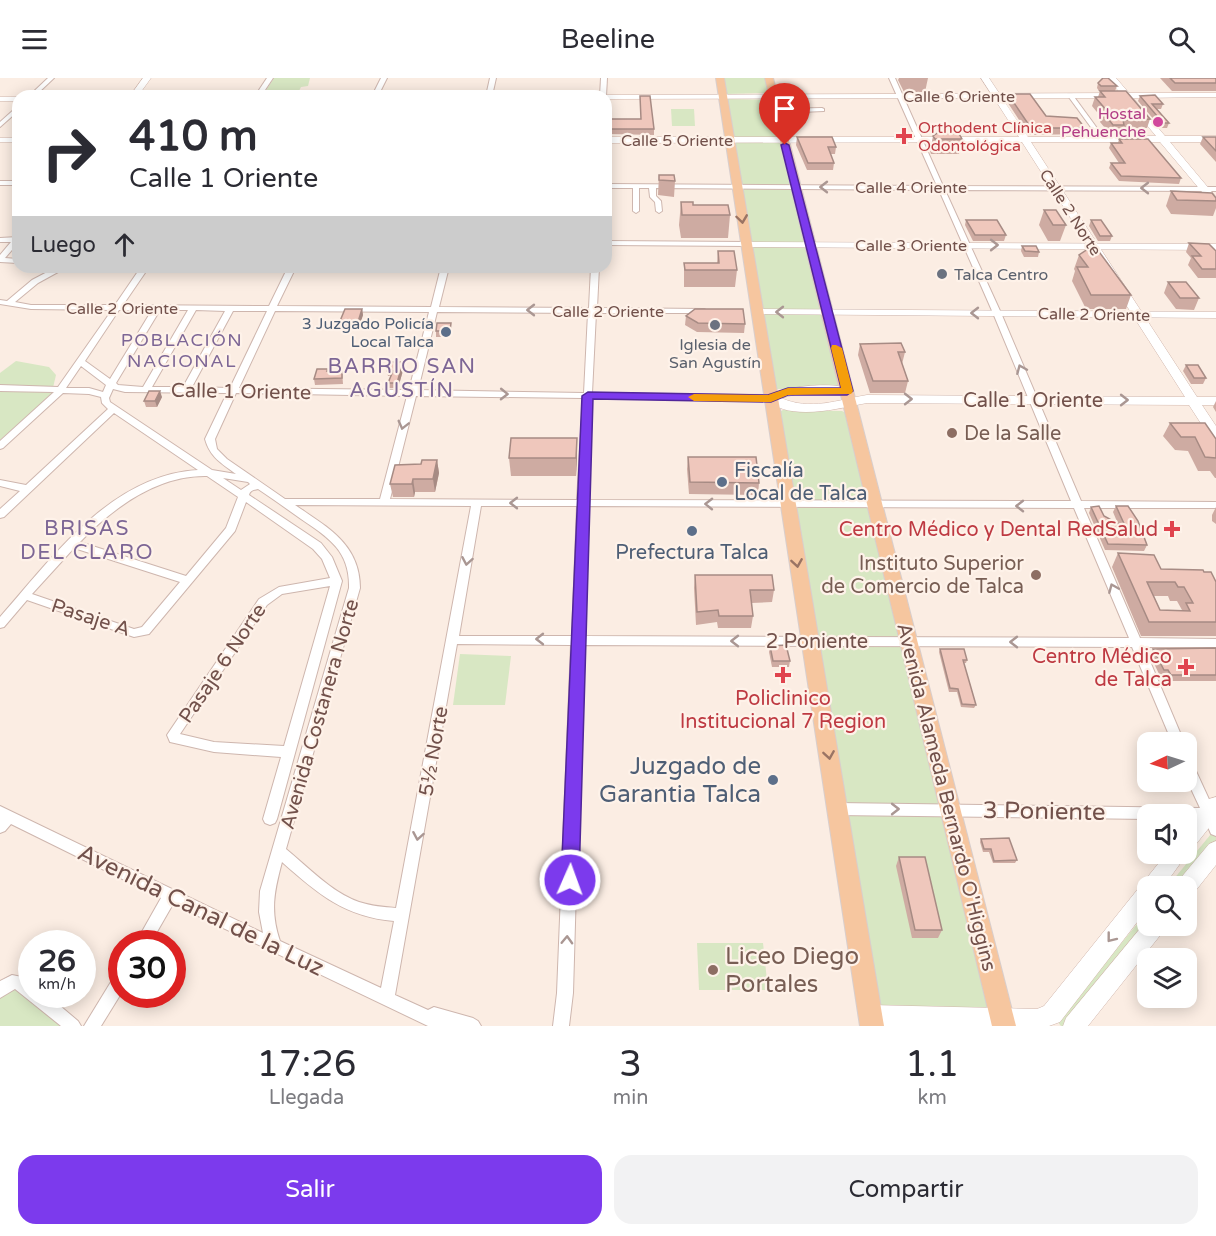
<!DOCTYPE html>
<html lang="es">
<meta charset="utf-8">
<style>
body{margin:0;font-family:"Varela Round",sans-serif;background:#f2f2f3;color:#2b2b33;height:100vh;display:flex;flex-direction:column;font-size:22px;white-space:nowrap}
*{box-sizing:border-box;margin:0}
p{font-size:20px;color:#7c7c81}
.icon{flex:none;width:33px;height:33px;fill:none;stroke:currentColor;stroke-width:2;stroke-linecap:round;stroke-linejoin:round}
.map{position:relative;height:948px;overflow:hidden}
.panel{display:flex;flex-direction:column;background:#fff;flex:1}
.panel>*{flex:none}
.hud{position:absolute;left:12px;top:12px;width:600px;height:183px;border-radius:18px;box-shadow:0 3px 15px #0003;background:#fff;color:#2b2b33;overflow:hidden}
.needle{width:39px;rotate:266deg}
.buttons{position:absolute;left:1137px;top:654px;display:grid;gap:12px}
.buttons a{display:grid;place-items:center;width:60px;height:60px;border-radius:12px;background:#fff;box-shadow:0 3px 15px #0003;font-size:30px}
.speed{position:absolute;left:18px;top:852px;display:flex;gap:12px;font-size:30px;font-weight:700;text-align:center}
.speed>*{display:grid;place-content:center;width:78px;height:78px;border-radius:50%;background:#fff;box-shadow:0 3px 15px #0003;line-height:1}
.speed small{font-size:15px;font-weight:400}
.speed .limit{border:9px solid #d22;background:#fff;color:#111}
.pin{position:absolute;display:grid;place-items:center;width:51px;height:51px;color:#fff;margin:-62px -26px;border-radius:50% 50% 50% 0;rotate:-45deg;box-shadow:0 0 6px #0007}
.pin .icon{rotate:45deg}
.me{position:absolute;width:66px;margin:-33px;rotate:2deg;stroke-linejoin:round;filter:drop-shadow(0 0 4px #0008)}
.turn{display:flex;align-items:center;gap:21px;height:126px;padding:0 18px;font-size:27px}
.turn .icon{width:78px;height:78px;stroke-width:2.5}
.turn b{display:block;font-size:42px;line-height:51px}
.then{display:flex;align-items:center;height:57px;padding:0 18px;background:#0003;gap:12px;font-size:22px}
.eta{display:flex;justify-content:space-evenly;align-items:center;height:102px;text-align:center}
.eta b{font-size:36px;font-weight:600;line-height:42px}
.primary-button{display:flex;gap:12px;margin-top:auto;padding:12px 18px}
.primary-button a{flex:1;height:69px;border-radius:18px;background:#7c3aed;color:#fff;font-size:24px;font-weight:600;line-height:69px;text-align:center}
.primary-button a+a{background:#f2f2f3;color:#2b2b33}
header{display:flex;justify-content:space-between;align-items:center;height:78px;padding:0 18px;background:#fff;font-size:27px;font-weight:600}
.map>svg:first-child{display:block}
</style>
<header><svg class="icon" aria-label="menu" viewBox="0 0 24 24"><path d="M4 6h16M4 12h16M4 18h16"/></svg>Beeline<svg class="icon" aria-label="search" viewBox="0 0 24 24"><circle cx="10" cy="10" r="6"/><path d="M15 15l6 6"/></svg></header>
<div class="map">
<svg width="1216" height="948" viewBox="0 0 1216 948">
<rect width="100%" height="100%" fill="#fbede3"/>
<g fill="#d8e7c3">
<path d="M274 0H310L308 8 301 9 297 17H263Z"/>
<path d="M723 0H765L769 15 726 16Z"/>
<path d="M726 21 771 22 842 307 838 311H775Z"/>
<path d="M671 31H694L695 48H672Z"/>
<path d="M16 283 49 289 56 297 51 318 0 362V295Z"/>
<path d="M783 332 842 333 849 337 996 948H879L779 334Z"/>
<path d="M460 576 511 578 505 627H453Z"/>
<path d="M1216 750V767L1181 808H1168Z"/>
<path d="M1147 834 1148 848 1064 948H1061L1057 943Z"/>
<path d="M697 865H763L768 912H699Z"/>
<path d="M8 905 32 916 73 948H0V912Z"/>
</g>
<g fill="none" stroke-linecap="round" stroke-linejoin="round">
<g stroke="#ceb6ae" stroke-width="2">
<g id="minor">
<path d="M48 0H54L35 18H29Z"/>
<path d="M267 0H273L261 18H255Z"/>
<path d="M381 0H387L378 18H372Z"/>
<path d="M490 0H496L492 18H486Z"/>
<path d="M601 0H607L606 18H600Z"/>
<path d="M889 0H895L943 108 1216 109V113L945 112 1001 235 1081 423 1216 424V430H1084L1140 560 1216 561V569H1144L1184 664H1172L1132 569 583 567 573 915 569 948H553L557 915 571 567 457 566 395 917 428 932 434 929 473 940 478 943 481 948H428L173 826 150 866H135L161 820 11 746 5 753 0 755V728L263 855 259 834 260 813 349 510C350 473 329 460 301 441 287 431 273 421 258 411 254 412 250 412 249 417L321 465 332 479 342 503 277 741 275 745 270 747 265 745 263 741 281 679 214 674 170 664 167 657 259 521 279 509 330 500 322 481 313 471 246 424 235 453 149 556 134 559 27 522 4 549 0 550V539C53 479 111 397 198 392L114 335 4 439 0 440V431L20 413 0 408V402L26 407 108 331 102 325 101 319 89 316 63 315 3 370 0 371V363L54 314 0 313V307L58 309 112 232 31 231 0 226V222L7 223 32 202 51 192 58 194 38 205 15 224 31 227H115L141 189H149L123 227 269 228 288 189H296L277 228 431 229 441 189H449L439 229 589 230 591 189H599L597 230 704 231 708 233 704 235H596L592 315 771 317 775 320 771 323 592 320 587 422 1071 423 993 235 939 112 656 110V118L661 123 662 133 659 135 656 133 655 124 650 119 649 110H639V133L636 135 633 133V110H606V106L937 108ZM119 232H152L110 301 85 283ZM160 232H188L143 309 118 307 116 305ZM196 232 225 233 183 309H152ZM233 233H267L230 310 192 309ZM275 233 429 234 409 312 239 310ZM437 234 588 235 584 315 418 312ZM81 288 106 307 103 314 89 310H66ZM113 311 125 314 227 315 205 361C210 379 221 385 236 396L212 392 110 324 109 320ZM236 315 407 318 380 421H285L227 381 217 371 215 361ZM416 318 583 320 577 422 390 421ZM207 398 238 419 226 450 186 498 80 464C113 430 157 397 207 398ZM223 400 248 404 250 406 241 412ZM295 427 471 428 396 830C384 829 371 828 359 824 331 814 308 789 286 771L360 510C360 466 327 449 295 427ZM481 428H577L572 558H459ZM587 428 1074 430 1129 560 583 558ZM74 470 180 504 142 549 134 551 32 516ZM330 508 284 668 214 664 180 656 267 527 282 516ZM282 784C318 816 345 839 394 843L381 910 280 863C270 833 274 814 282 784Z"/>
<path d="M1068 16H1072L1105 61V63H1101L1068 18Z"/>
<path d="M18 28V33L0 49V44Z"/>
<path d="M822 30 824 31V33L777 35 774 33 777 31Z"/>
<rect x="0" y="103" width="18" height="4"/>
<path d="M18 159V165L5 180 18 181V185L0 184V177L11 164H0V160Z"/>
<path d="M606 163 746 164 750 166 746 168 606 167Z"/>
<path d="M1186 679 1190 680 1213 730H1216V758L1211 756 1205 742 1186 741V736H1148V741L837 737 832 735 830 731 832 727 837 725 1200 730 1186 700Z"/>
<path d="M122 892V914L101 948H84L117 894Z"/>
<path d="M12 897 22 899 32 905V916H46L78 943 81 948H61L15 911 0 920V903Z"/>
</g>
</g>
<g stroke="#ceb6ae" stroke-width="1">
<g id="tertiary">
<path d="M981 0H989L1001 18 1000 20H994Z"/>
<rect x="0" y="19" width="18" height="4"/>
<rect x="0" y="60" width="18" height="4"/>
<path d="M743 164 1216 166V172L746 169 741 166Z"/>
<path d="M758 231 1216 234V240L754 236 753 234Z"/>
</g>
</g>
<g stroke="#d0b5ab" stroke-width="1">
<g id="secondary">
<path d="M143 0H151L138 18H130Z"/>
<path d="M1108 0H1116L1129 15H1216V19L1133 20 1165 58H1216V64H1170L1216 119V128L1213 127 1160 64H1031L1197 319H1216V327H1202L1216 348V362L1211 361 1189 327 867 325C839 330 788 345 765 320 777 308 841 302 853 313L847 317 797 316 781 320C810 333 838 322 867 317L1185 319 1022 64 606 65V59H1019L994 20 606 21V18H603L606 17 1120 15ZM1002 20H1124L1156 58 1028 59Z"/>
<path d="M1216 719V741L1193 770 1186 772V749L1209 721Z"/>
<path d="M1216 763V787L1193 816 1186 818V808H1176L1179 802 1209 766Z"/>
<path d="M1186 775 1187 776 1164 808H1148V830L1060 944 1049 948H868L862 946 859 938 862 930 870 927 1037 931 1044 928 1166 776Z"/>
<path d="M1148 841V848H1165L1162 855 1088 948H1063L1066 940Z"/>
</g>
</g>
<g stroke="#d8cecd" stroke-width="2">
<g id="primary">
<path d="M716 0H724L884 948H860Z"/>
<path d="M765 0H773L1016 948H992Z"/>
</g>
</g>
<use href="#minor" fill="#fff" fill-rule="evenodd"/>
<use href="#tertiary" fill="#fff" fill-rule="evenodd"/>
<use href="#secondary" fill="#fff" fill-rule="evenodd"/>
<use href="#primary" fill="#f6c69f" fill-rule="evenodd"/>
</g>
<g fill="#ceaba2" fill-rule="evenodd">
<path d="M899 0H928L925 14H904L898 2Z"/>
<path d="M1160 0H1215L1216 1V13H1172Z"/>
<path d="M1098 5 1117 8 1115 13H1099L1097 10Z"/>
<path d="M1100 13 1150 41 1147 50 1122 51 1120 56H1110L1100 44 1101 39 1092 28 1095 19H1098Z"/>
<path d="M1008 16 1046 38 1085 50 1083 56 1029 57 1006 22Z"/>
<path d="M1140 18 1163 26 1161 31H1157L1169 45 1167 50H1161L1138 23Z"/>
<path d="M609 41 654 51V57L609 56Z"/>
<path d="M933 58 962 61 959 76H931L930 73Z"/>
<path d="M797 59 836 69 835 76H830L834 85 833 92H807L796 67Z"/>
<path d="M1203 59H1216V84L1200 66Z"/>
<path d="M1119 61 1181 100 1179 106 1119 103 1109 90 1111 85H1119L1109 70 1111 65H1118Z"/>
<path d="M659 97 675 103 674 119 658 117Z"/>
<path d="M1171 113 1216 120V130L1213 138 1171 136 1166 128Z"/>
<path d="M681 124 730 137 728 160H681L679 147Z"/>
<path d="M1044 132 1066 147 1060 163H1048L1039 147Z"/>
<path d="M966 142 1006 157 1004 163H973L965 147Z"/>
<path d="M1091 142 1112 158 1110 163H1098L1089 148Z"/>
<path d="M1189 165 1216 173V200H1198L1188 187 1191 180 1186 174Z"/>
<path d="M1022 168 1039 174 1038 179H1024L1021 173Z"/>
<path d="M718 173 737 192 735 209H684V185H717Z"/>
<path d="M1079 177 1131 217 1126 231H1086L1072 203 1075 193 1074 191Z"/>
<path d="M1168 204 1199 220 1194 232 1176 231 1164 215Z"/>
<path d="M362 231 363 237 359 249H342L340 243Z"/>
<path d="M686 238 745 246 744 255 697 254 685 247Z"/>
<path d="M452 251 450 259H436V253Z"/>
<path d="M860 266 905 274 902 286 908 303 905 315H870L858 277Z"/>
<path d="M403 284 404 289 398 310H389L388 305 391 298H388L387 293Z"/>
<path d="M1186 287 1206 300 1203 306H1191L1183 293Z"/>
<path d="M328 291V293H342L343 306 315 307 314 301Z"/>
<path d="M162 319 157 329H146L144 323Z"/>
<path d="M1216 323V334L1213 329Z"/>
<path d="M1170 345 1216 361V400H1215L1210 393H1198L1188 373 1175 372 1163 358Z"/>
<path d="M577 378 576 398H511L509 380Z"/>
<path d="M688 379 759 405 758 417 689 416 687 391Z"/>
<path d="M437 382 439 395 435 414H415L414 419H393L390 406 421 386Z"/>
<path d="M1116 428 1147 467 1144 473 1105 472 1089 435 1091 429 1104 438 1118 446 1113 434Z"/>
<path d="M1216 429V446L1212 443V437Z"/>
<path d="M1118 475 1161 491 1204 494 1216 504V558H1141L1112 489ZM1154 518H1168L1170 523H1177L1182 532H1160Z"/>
<path d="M695 497 774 512 772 524 751 525 753 538 751 550H718L717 544 696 547 694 510Z"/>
<path d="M770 568 790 583 789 589H772L769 574Z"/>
<path d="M1216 570V603H1167L1165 598H1160L1150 577 1153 571Z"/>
<path d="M940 571 967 582 966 585H964L976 627 974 630 961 629 957 614H949L939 574Z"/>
<path d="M981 761 1017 782 1015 785H993L989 774H983L980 764Z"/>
<path d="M899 779 942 852 938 860H912L896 788Z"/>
</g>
<g fill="#a78b84">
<path d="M362 231 363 237 359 249 358 244Z"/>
<path d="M403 284 404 289 398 310 397 305Z"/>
<path d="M160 313 162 319 157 329 155 323Z"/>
<path d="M577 360V378L576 398V380Z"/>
<path d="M437 382 439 395 435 414 433 401Z"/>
<path d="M413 401 415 414 414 419 412 406Z"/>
</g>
<g fill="#efc7bc" stroke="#a78b84" stroke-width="1.5" fill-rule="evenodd">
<path d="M1103 0H1108L1117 8H1101L1098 5Z"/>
<path d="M1170 0H1215L1216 1V5H1175Z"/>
<path d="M1100 13H1126L1150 41 1123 42 1124 47H1113L1103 34H1108L1095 19H1105Z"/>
<path d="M1008 16H1030L1046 38 1077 40 1085 50H1031Z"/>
<path d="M1155 17 1163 26H1152L1169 45H1163L1140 18Z"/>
<path d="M640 18H650L654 51H609V41H641Z"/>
<path d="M939 54H958L962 61H935L933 58Z"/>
<path d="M797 59H832L836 69H828L834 85H808Z"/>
<path d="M1203 59H1216V73Z"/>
<path d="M1119 61H1148L1181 100 1121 98 1111 85H1125L1111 65H1122Z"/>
<path d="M659 97H674L675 103 659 102Z"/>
<path d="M1171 113 1212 115 1216 120V123L1177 122Z"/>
<path d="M681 124H693V127H728L730 137H682Z"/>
<path d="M1044 132H1056L1066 147H1053Z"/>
<path d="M966 142H997L1006 157H975Z"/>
<path d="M1091 142H1101L1112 158H1100Z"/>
<path d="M1189 165 1209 166 1216 173V191H1202L1192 178H1201Z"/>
<path d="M1022 168H1036L1039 174 1025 173Z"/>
<path d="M1088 171H1097L1131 217H1091L1077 189H1088L1079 177Z"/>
<path d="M718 173H734L737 192H685L684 185H719Z"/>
<path d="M1168 204H1186L1199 220H1180Z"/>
<path d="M345 231H362L358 244 340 243Z"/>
<path d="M695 231H743L745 246 698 245 686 238Z"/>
<path d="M437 245H451L450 253H436Z"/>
<path d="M901 265 905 274H898L908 303H873L860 266Z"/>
<path d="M388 284H403L397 305H388L393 293H387Z"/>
<path d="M1186 287H1198L1206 300H1194Z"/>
<path d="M317 291H328L327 293H342V300L314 301Z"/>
<path d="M149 313H160L155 323H144Z"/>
<path d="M1170 345H1205L1216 361V380L1205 379 1195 359H1181Z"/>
<path d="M511 360H577L576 380H509Z"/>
<path d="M688 379H756L759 405 690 404Z"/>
<path d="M422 382H437L433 401H413L412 406H390L395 387 421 386Z"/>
<path d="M1099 428 1104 438 1126 450 1116 428H1128L1138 443 1147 467 1108 466 1091 429Z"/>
<path d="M1118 475 1154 477 1161 491 1203 492 1204 494H1211L1216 504V544H1149ZM1147 504H1175L1178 509H1184L1193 525H1186L1190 533 1160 532Z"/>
<path d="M695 497H772L774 512H750L753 538H719L718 532 697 534Z"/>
<path d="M786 567 790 583H773L770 568Z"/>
<path d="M1216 570V597H1171L1168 592H1164L1153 571Z"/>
<path d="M940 571H964L967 582H963L976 627 962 626 958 611 950 610Z"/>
<path d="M1009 760 1017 782 994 783 991 771H984L981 761Z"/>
<path d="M899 779H925L942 852H915Z"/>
</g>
<defs><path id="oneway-chevron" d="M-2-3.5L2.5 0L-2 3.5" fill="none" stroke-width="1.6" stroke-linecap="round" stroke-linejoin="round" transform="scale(1.5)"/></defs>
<g stroke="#aa9793">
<use href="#oneway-chevron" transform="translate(824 109) rotate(-180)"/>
<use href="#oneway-chevron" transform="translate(1145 110) rotate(-180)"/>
<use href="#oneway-chevron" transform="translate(994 167)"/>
<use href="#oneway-chevron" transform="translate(531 232) rotate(-180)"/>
<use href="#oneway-chevron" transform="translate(780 234) rotate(-180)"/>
<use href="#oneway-chevron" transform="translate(975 235) rotate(-180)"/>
<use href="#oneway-chevron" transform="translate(1021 291) rotate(-113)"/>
<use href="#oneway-chevron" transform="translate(504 316) rotate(1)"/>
<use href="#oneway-chevron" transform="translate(908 321)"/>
<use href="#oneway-chevron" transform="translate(1124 322)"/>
<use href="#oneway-chevron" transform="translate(403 347) rotate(104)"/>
<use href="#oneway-chevron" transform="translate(514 425) rotate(180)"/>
<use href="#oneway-chevron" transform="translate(709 426) rotate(-179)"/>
<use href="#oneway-chevron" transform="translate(1020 428) rotate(-180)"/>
<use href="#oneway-chevron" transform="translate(467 483) rotate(100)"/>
<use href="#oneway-chevron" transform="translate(1113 510) rotate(-113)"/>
<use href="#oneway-chevron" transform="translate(540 561) rotate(180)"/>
<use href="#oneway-chevron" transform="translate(735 563) rotate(-180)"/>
<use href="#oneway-chevron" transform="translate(1014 564) rotate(180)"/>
<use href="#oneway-chevron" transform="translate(895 731)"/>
<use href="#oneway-chevron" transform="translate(418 758) rotate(100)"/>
<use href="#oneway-chevron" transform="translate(1111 860) rotate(128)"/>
<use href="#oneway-chevron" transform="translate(567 862) rotate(-88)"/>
</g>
<g stroke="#9a7464">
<use href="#oneway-chevron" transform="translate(742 141) rotate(82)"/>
<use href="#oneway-chevron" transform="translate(797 485) rotate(81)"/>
<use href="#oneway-chevron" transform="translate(829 677) rotate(81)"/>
</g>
<path fill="#7c3aed" stroke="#51269a" stroke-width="1.5" d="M785 65 789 67 853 313 847 317H788L771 324 593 321 579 802 576 807 570 810 563 807 561 802 582 318 588 314 768 317 788 310H841L781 67Z"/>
<path fill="#f59e0b" d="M832 267H836L842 270 853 313 851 316 788 317 771 324 694 323 688 319 694 316 768 317 788 310H841L831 270Z"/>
<circle fill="#d1479c" stroke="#fef2e9" stroke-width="2" cx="1158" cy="44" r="6"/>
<g fill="#e0444e" stroke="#fef2e9" stroke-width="2">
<path d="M901 49h6v6h6v6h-6v6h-6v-6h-6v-6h6z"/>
<path d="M1169 442h6v6h6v6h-6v6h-6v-6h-6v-6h6z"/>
<path d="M1183 580h6v6h6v6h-6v6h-6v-6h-6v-6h6z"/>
<path d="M780 588h6v6h6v6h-6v6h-6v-6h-6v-6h6z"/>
</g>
<g fill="#6b7280" stroke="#fef2e9" stroke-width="2">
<circle cx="942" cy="196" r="6"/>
<circle cx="715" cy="247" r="6"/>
</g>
<g fill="#5c6f8a" stroke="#fef2e9" stroke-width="2">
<circle cx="446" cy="254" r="6"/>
<circle cx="722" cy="404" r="6"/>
<circle cx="692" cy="453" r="6"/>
<circle cx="773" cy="702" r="6"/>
</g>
<g fill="#8d6e63" stroke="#fef2e9" stroke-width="2">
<circle cx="952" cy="355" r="6"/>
<circle cx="1036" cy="497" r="6"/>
<circle cx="713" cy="892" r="6"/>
</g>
<g text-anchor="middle" stroke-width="4.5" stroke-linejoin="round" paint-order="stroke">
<g font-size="16" fill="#72514b" stroke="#fef2e9">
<text x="959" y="24">Calle 6 Oriente</text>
<text x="677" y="68">Calle 5 Oriente</text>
<text x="911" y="115">Calle 4 Oriente</text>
<text transform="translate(1071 134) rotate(57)" y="6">Calle 2 Norte</text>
<text x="911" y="173">Calle 3 Oriente</text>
<text x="122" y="236">Calle 2 Oriente</text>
<text x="608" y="239">Calle 2 Oriente</text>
<text transform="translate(1094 236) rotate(1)" y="6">Calle 2 Oriente</text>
</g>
<g font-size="16" fill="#b23c85" stroke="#fef2e9" text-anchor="end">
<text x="1146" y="41">Hostal<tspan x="1146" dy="18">Pehuenche</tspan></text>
</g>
<g font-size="16" fill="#be3a42" stroke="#fef2e9" text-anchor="start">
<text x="918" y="55">Orthodent Clínica<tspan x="918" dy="18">Odontológica</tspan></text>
</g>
<g font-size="16" fill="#5b616d" stroke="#fef2e9" text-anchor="start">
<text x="954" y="202">Talca Centro</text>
<text x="715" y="272" text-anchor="middle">Iglesia de<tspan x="715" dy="18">San Agustín</tspan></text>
</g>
<g font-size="16" fill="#4e5e75" stroke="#fef2e9" text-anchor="end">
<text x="434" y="251">3 Juzgado Policía<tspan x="434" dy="18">Local Talca</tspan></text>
</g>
<g font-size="18" letter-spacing="1.5" fill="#7d6695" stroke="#fef2e9">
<text x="182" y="268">POBLACIÓN<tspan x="182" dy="21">NACIONAL</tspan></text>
</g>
<g font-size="20" fill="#72514b" stroke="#fef2e9">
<text transform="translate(241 313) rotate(1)" y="7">Calle 1 Oriente</text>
<text x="1033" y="329">Calle 1 Oriente</text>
<text transform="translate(91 539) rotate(18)" y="7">Pasaje A</text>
<text x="817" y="570">2 Poniente</text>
<text transform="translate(222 585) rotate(-56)" y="7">Pasaje 6 Norte</text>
<text transform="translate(319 636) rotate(-74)" y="7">Avenida Costanera Norte</text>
<text transform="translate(433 673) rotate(-80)" y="7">5½ Norte</text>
<text transform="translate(947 719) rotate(76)" y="7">Avenida Alameda Bernardo O'Higgins</text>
</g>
<g font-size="20" fill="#785e54" stroke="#fef2e9" text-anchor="start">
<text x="964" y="362">De la Salle</text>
<text x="1024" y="492" text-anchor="end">Instituto Superior<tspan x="1024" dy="23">de Comercio de Talca</tspan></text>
</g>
<g font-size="20" fill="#4e5e75" stroke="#fef2e9" text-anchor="start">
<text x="734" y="399">Fiscalía<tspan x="734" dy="23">Local de Talca</tspan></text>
<text x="692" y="481" text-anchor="middle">Prefectura Talca</text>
</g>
<g font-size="20" fill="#be3a42" stroke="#fef2e9" text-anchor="end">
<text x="1158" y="458">Centro Médico y Dental RedSalud</text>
<text x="1172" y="585">Centro Médico<tspan x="1172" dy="23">de Talca</tspan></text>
<text x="783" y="627" text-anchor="middle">Policlinico<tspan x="783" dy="23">Institucional 7 Region</tspan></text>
</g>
<g font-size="21" letter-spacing="1.5" fill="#7d6695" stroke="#fef2e9">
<text x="402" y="295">BARRIO SAN<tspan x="402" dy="24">AGUSTÍN</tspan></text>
<text x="87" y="457">BRISAS<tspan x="87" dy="24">DEL CLARO</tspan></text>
</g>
<g font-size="24" fill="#4e5e75" stroke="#fef2e9" text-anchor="end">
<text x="761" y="696">Juzgado de<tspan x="761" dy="28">Garantia Talca</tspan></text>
</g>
<g font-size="24" fill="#72514b" stroke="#fef2e9">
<text transform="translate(1044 733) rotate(1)" y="8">3 Poniente</text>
<text transform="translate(201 832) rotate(26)" y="8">Avenida Canal de la Luz</text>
</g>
<g font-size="24" fill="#785e54" stroke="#fef2e9" text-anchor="start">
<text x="725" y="886">Liceo Diego<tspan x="725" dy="28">Portales</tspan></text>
</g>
</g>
</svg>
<div class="buttons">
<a><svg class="needle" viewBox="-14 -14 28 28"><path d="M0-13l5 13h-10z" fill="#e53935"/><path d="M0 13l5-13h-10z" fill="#7c7c81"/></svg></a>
<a><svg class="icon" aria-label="sound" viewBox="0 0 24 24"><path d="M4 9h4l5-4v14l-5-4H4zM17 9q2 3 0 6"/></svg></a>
<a><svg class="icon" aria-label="search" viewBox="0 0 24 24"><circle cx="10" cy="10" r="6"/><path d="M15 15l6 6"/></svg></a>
<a><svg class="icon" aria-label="layers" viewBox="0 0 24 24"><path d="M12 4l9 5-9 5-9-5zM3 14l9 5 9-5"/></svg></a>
</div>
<div class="speed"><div>26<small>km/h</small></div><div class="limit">30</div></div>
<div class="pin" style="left:785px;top:67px;background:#d93025"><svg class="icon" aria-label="arrive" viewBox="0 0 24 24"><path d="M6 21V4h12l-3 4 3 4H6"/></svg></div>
<svg class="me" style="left:570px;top:802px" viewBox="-20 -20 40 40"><circle r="17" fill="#7c3aed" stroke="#fff" stroke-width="3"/><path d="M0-11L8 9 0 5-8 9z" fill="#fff"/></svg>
<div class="hud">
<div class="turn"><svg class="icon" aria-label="right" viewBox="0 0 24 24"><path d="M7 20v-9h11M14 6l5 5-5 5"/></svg><div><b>410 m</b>Calle 1 Oriente</div></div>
<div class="then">Luego<svg class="icon" aria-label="ahead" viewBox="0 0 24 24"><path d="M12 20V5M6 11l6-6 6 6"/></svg></div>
</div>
</div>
<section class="panel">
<div class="eta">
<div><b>17:26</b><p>Llegada</p></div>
<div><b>3</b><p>min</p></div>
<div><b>1.1</b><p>km</p></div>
</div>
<div class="primary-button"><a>Salir</a><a>Compartir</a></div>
</section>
